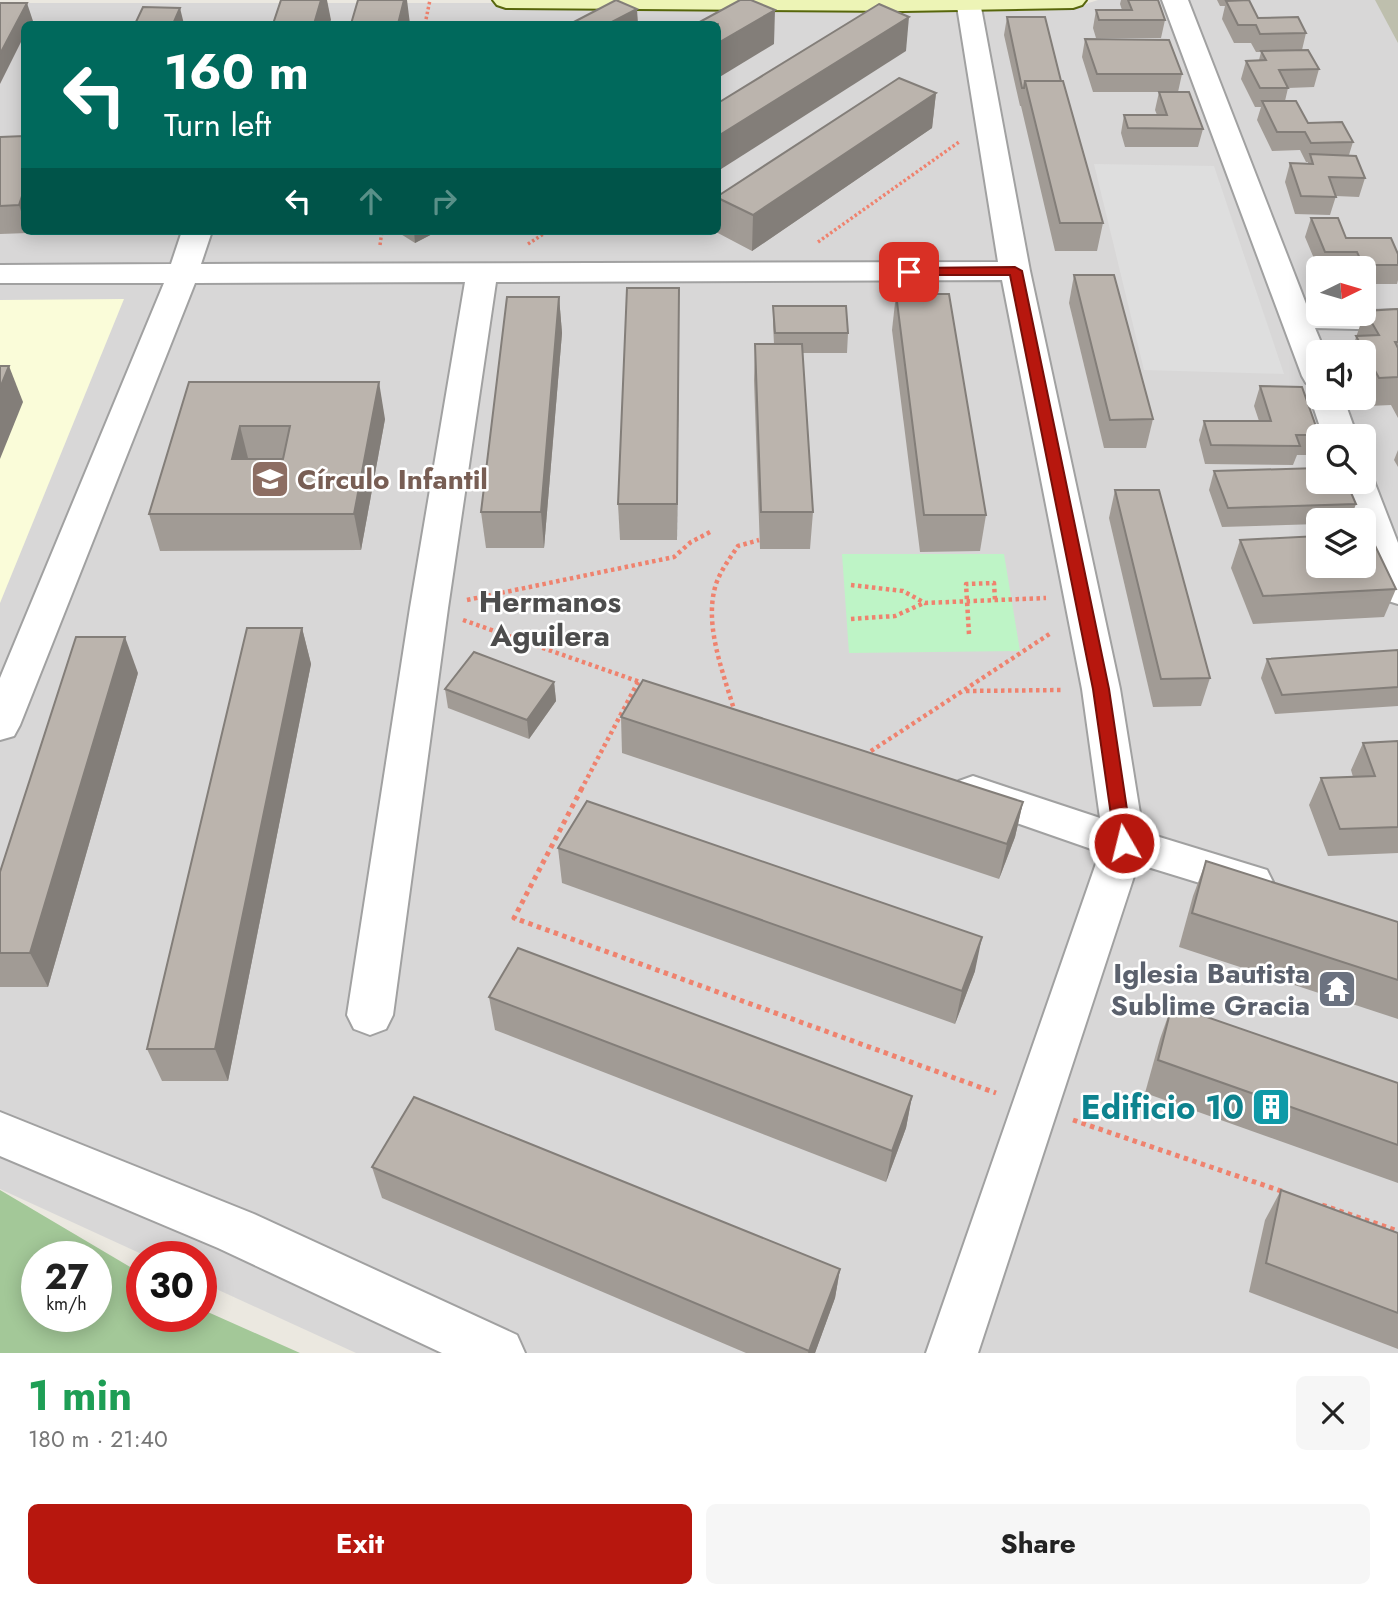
<!DOCTYPE html>
<meta charset="utf-8">
<style>
body{margin:0;font-family:Jost,sans-serif;background:#f6f6f6;color:#222;height:100vh;display:flex;flex-direction:column;font-size:26px;white-space:nowrap}
*{box-sizing:border-box;margin:0}
p{font-size:23px;color:#767676}
.icon{flex:none;width:38px;height:38px;fill:none;stroke:currentColor;stroke-width:2;stroke-linecap:round;stroke-linejoin:round}
.map{position:relative;height:1353px;overflow:hidden}
.details{display:flex;flex-direction:column;background:#fff;flex:1}
.details>*{flex:none}
.banner{position:absolute;left:21px;top:21px;width:700px;height:214px;border-radius:10px;box-shadow:0 4px 18px #0003;background:#00695c;color:#fff;overflow:hidden}
.needle{width:46px;rotate:85deg}
.fabs{position:absolute;left:1306px;top:256px;display:grid;gap:14px}
.fabs a{display:grid;place-items:center;width:70px;height:70px;border-radius:10px;background:#fff;box-shadow:0 4px 18px #0003;font-size:35px}
.speed{position:absolute;left:21px;top:1241px;display:flex;gap:14px;font-size:35px;font-weight:700;text-align:center}
.speed>*{display:grid;place-content:center;width:91px;height:91px;border-radius:50%;background:#fff;box-shadow:0 4px 18px #0003;line-height:1}
.speed small{font-size:18px;font-weight:400}
.speed .limit{border:10px solid #d22;background:#fff;color:#111}
.pin{position:absolute;display:grid;place-items:center;width:60px;height:60px;color:#fff;margin:-30px;border-radius:14px;box-shadow:0 4px 10px #0006}
.me{position:absolute;width:77px;margin:-38px;rotate:352deg;stroke-linejoin:round;filter:drop-shadow(0 0 5px #0008)}
.turn{display:flex;align-items:center;gap:24px;height:147px;padding:0 28px;font-size:32px}
.turn .icon{width:91px;height:91px;stroke-width:2.5}
.turn b{display:block;font-size:49px;line-height:60px}
.lanes{display:flex;align-items:center;height:66px;padding:0 28px;background:#0003;justify-content:center;gap:35px;direction:ltr}
.lanes .off{opacity:.35}
.round{display:grid;place-items:center;flex:none;width:74px;height:74px;border-radius:10px;background:#f6f6f6}
.overview{display:flex;align-items:center;justify-content:space-between;height:119px;padding:0 28px}
h1{font-size:42px;font-weight:700;line-height:52px;color:#1e9e55}
.action{display:flex;gap:14px;margin-top:auto;padding:14px 28px}
.action a{flex:1;height:80px;border-radius:10px;background:#b7170e;color:#fff;font-size:28px;font-weight:700;line-height:80px;text-align:center}
.action a+a{background:#f6f6f6;color:#222}
.map>svg:first-child{display:block}
</style>
<div class="map">
<svg width="1398" height="1353" viewBox="0 0 1398 1353">
<rect width="100%" height="100%" fill="#ebe8e0"/>
<path fill="#d8d7d7" fill-rule="evenodd" d="M1098 0H1398V1353H356L201 1282V1256H146L0 1189V3H903L1073 8ZM24 24H718V231H24ZM1318 268H1363V313H1318ZM1318 352H1363V397H1318ZM1318 436H1363V481H1318ZM1318 520H1363V565H1318Z"/>
<path fill="#fafcd9" d="M124 299 0 603V300Z"/>
<path fill="#bebfad" d="M1375 0H1398V43Z"/>
<path fill="#a3c898" fill-rule="evenodd" d="M0 1190 142 1274V1316H201V1309L300 1353H0ZM37 1256H96V1316H37Z"/>
<path fill="#bef4c6" d="M842 554H1004L1020 651 849 653Z"/>
<path fill="#dedede" d="M1094 164 1214 166 1284 374 1144 370Z"/>
<g fill="none" stroke-linecap="round" stroke-linejoin="round">
<g stroke="#a1a1a1" stroke-width="4">
<g id="street">
<path d="M956 0 980 2 1030 271 1120 689 1143 832 1267 870 1273 882 1267 894 1252 899 1138 864 978 1353H926L1100 852 959 803 953 792 959 781 973 776 1100 818 1082 689 1002 280 496 282 448 608 393 1015 386 1029 370 1035 354 1029 347 1015 410 608 465 282 195 283 20 725 14 736 0 740V678L164 283H0V265L171 264 182 231H212L201 264 998 262Z"/>
<path d="M1162 0H1188L1308 309H1318V313L1398 310V330L1315 328 1325 352H1318V386L1306 383 1302 376Z"/>
<path d="M1318 389V397H1343L1357 436H1323L1310 397Z"/>
<path d="M1363 471 1369 473 1374 481 1398 543V604L1385 600C1370 575 1363 548 1363 520H1354L1340 481H1363Z"/>
<path d="M0 1112 254 1214 517 1335 525 1353H442L218 1248 0 1156Z"/>
</g>
</g>
<g stroke="#58670c" stroke-width="4">
<path id="secondary" d="M493 0H1086L1082 5 1073 8 903 11 506 8 497 5Z"/>
</g>
<g stroke="#ef826e" stroke-width="3.5" stroke-dasharray="2.5 2.5" stroke-linecap="butt">
<path d="M425 24 430 0"/>
<path d="M818 242 959 142"/>
<path d="M528 244 548 231"/>
<path d="M380 245 382 231"/>
</g>
<g stroke="#ef826e" stroke-width="4.5" stroke-dasharray="3.5 3.5" stroke-linecap="butt">
<path d="M851 585 903 591 925 603 1046 598"/>
<path d="M467 600 674 557 691 542 712 531"/>
<path d="M851 619 895 616 924 603"/>
<path d="M463 620 640 682"/>
<path d="M969 634 966 584 994 583 995 600"/>
<path d="M966 691 1062 690"/>
<path d="M735 713C724 674 703 625 716 584 721 570 730 558 738 546L759 540"/>
<path d="M865 755 1051 633"/>
<path d="M581 790 638 682"/>
</g>
<g stroke="#ef826e" stroke-width="5" stroke-dasharray="4.5 4.5" stroke-linecap="butt">
<path d="M582 788 514 918 996 1093"/>
<path d="M1073 1120 1284 1192"/>
<path d="M1322 1205 1398 1231"/>
</g>
<use href="#street" fill="#fff" fill-rule="evenodd"/>
<use href="#secondary" fill="#edf4b6" fill-rule="evenodd"/>
</g>
<g fill="#a19b95">
<path d="M1121 0H1158L1165 20 1161 38H1096L1093 28 1096 10H1122L1120 4Z"/>
<path d="M1217 0H1247L1258 18 1306 33 1302 50 1319 69 1314 87 1288 88 1285 101 1308 123 1353 142 1349 155 1365 178 1359 197 1336 196 1330 215 1295 214 1285 182 1290 163H1308V162H1306L1300 150 1272 151 1257 120 1261 107H1255L1241 79 1246 61 1259 60 1261 52H1256L1251 43H1234L1222 19 1225 6H1220Z"/>
<path d="M1007 17 1061 81 1103 223 1097 251H1055L1021 106H1020L1004 35Z"/>
<path d="M1085 39 1182 74 1178 92 1203 129 1198 147H1125L1121 133 1124 115H1157L1155 110 1159 92H1093L1082 57Z"/>
<path d="M936 93 932 128 752 251 716 232V231H718V196Z"/>
<path d="M24 136V231H29L28 233 0 234V137Z"/>
<path d="M1311 218 1346 238 1398 254V280L1397 284H1363V268H1318L1305 237Z"/>
<path d="M396 231H438L415 243Z"/>
<path d="M1074 275 1153 419 1146 448H1104L1069 303Z"/>
<path d="M896 294 986 515 980 551 920 552 892 330Z"/>
<path d="M559 297 562 333 544 548H486L481 512Z"/>
<path d="M773 306 848 333 847 353H802L813 512 810 549H760L754 380 755 344H774L773 325Z"/>
<path d="M1398 309V418L1391 405 1369 406 1363 396V352H1351L1365 311Z"/>
<path d="M679 324 677 540H620L618 504Z"/>
<path d="M189 382 385 419 361 550 160 551 149 514Z"/>
<path d="M1260 386 1318 436 1312 455H1297L1293 465 1205 464 1199 440 1204 421H1259L1254 406Z"/>
<path d="M1398 450V467L1394 460Z"/>
<path d="M1214 471 1356 504 1350 520H1318V524L1222 527 1209 490Z"/>
<path d="M1115 490 1210 678 1201 706 1153 707 1109 518Z"/>
<path d="M1240 540 1396 589 1384 617 1253 624 1231 568Z"/>
<path d="M302 628 311 664 228 1081H162L147 1049Z"/>
<path d="M1398 650V706L1275 714 1261 678 1267 659Z"/>
<path d="M138 673 48 987H0V872Z"/>
<path d="M554 682 556 701 529 739 448 708 445 689Z"/>
<path d="M621 717 1023 802 1015 837 999 879 622 753Z"/>
<path d="M1398 741V853L1328 856 1309 805 1321 778 1353 777 1351 770 1363 743Z"/>
<path d="M558 848 975 971 955 1024 562 883Z"/>
<path d="M1206 861 1398 922V1019L1179 947 1193 896Z"/>
<path d="M489 997 912 1096 906 1128 886 1182 495 1030Z"/>
<path d="M1172 1005 1398 1083V1183L1145 1093 1160 1039Z"/>
<path d="M372 1167 840 1269 835 1298 815 1353H746L382 1198Z"/>
<path d="M1281 1190 1398 1233V1349L1249 1292 1265 1220Z"/>
</g>
<g fill="#837e79">
<path d="M321 0H327L331 20 329 24H314Z"/>
<path d="M404 0H407L410 24H398Z"/>
<path d="M27 3 33 21 31 24H24V36L0 84V54Z"/>
<path d="M180 8 184 24H173Z"/>
<path d="M637 9 638 24H608Z"/>
<path d="M775 10 774 44 718 78V43Z"/>
<path d="M909 17 906 51 718 171V136Z"/>
<path d="M936 93 932 128 752 251 753 215Z"/>
<path d="M24 190V221L19 205Z"/>
<path d="M414 231H438L415 243Z"/>
<path d="M679 288V324L677 540V504Z"/>
<path d="M559 297 562 333 544 548 541 512Z"/>
<path d="M9 366 23 402 0 459V388Z"/>
<path d="M379 382 385 419 361 550 354 514Z"/>
<path d="M240 426 249 462 232 459Z"/>
<path d="M302 628 311 664 228 1081 215 1049Z"/>
<path d="M125 637 138 673 48 987 30 953Z"/>
<path d="M554 682 556 701 529 739 527 720Z"/>
<path d="M1023 802 1015 837 999 879 1007 844Z"/>
<path d="M982 937 975 971 955 1024 962 991Z"/>
<path d="M912 1096 906 1128 886 1182 892 1151Z"/>
<path d="M840 1269 835 1298 815 1353H808Z"/>
</g>
<g fill="#bbb4ad" stroke="#837e79" stroke-width="2" fill-rule="evenodd">
<path d="M281 0H321L314 24H273Z"/>
<path d="M358 0H404L398 24H351Z"/>
<path d="M616 0 637 9 608 24H570Z"/>
<path d="M740 0H751L775 10 718 43V24H696Z"/>
<path d="M1128 0H1158L1165 20H1099L1096 10H1132Z"/>
<path d="M1249 0 1258 18 1298 17 1306 33 1260 34 1256 25H1238L1226 1Z"/>
<path d="M0 3H27L0 54Z"/>
<path d="M879 4 909 17 718 136V103Z"/>
<path d="M143 7 180 8 173 24H135Z"/>
<path d="M1007 17H1045L1061 81H1025L1024 88H1022Z"/>
<path d="M1085 39 1169 40 1182 74H1097Z"/>
<path d="M1308 50 1319 69 1279 70 1288 88H1260L1246 61 1266 60 1261 51Z"/>
<path d="M899 78 936 93 753 215 718 198V196Z"/>
<path d="M1025 81H1063L1103 223H1060Z"/>
<path d="M1159 92H1189L1203 129 1128 128 1124 115H1167Z"/>
<path d="M1262 101H1296L1308 123 1342 122 1353 142 1311 143 1305 132H1277Z"/>
<path d="M24 136V190L19 205 0 206V137Z"/>
<path d="M1310 154 1356 156 1365 178 1329 177 1336 197 1301 196 1290 163 1313 164Z"/>
<path d="M1311 218H1338L1346 238H1391L1398 254V265H1363L1357 252H1325Z"/>
<path d="M1074 275H1114L1153 419 1110 420Z"/>
<path d="M627 288H679L677 504H618Z"/>
<path d="M896 294H949L986 515H924Z"/>
<path d="M507 297H559L541 512H481Z"/>
<path d="M773 306H846L848 333H775Z"/>
<path d="M1398 309V342H1395L1398 348V377L1379 378 1356 336 1379 335 1365 311Z"/>
<path d="M755 344H802L813 512H761Z"/>
<path d="M0 366H9L0 388Z"/>
<path d="M189 382H379L354 514H149ZM240 426H290L283 459H232Z"/>
<path d="M1260 386 1302 387 1319 435H1296L1300 446 1211 445 1204 421H1271Z"/>
<path d="M1318 468V481H1346L1356 504 1228 508 1214 471Z"/>
<path d="M1115 490H1159L1210 678 1161 679Z"/>
<path d="M1363 533H1369L1396 589 1263 596 1240 540 1318 536V565H1363Z"/>
<path d="M247 628H302L215 1049H147Z"/>
<path d="M76 637H125L30 953H0V872Z"/>
<path d="M1398 650V687L1282 695 1267 659Z"/>
<path d="M474 652 554 682 527 720 445 689Z"/>
<path d="M643 680 1023 802 1007 844 621 717Z"/>
<path d="M1398 741V827L1340 829 1321 778 1375 776 1363 743Z"/>
<path d="M587 801 982 937 962 991 558 848Z"/>
<path d="M1206 861 1398 922V980L1192 913Z"/>
<path d="M518 948 912 1096 892 1151 489 997Z"/>
<path d="M1172 1005 1398 1083V1145L1158 1060Z"/>
<path d="M414 1097 840 1269 809 1351 372 1167Z"/>
<path d="M1281 1190 1398 1233V1313L1266 1263Z"/>
</g>
<path fill="#b7170e" stroke="#770f09" stroke-width="2" d="M1015 267 1022 271 1109 689 1132 843 1130 848H1117L1115 843 1093 689 1010 275H909L902 272 909 268Z"/>
<defs>
<g id="school-square" transform="scale(2.0125)"><rect x="-9" y="-9" width="18" height="18" rx="4" fill="#8d6e63" stroke="#fff"/><path d="M0-5L7-2L0 1L-7-2ZM-4 1L0 2.5L4 1V4Q0 6-4 4Z" fill="#fff"/></g>
<g id="temple-square" transform="scale(2.0125)"><rect x="-9" y="-9" width="18" height="18" rx="4" fill="#6b7280" stroke="#fff"/><path d="M0-6L5-2H3V0L6.5 2.5H4V6H1.5V3h-3V6H-4V2.5H-6.5L-3 0V-2H-5Z" fill="#fff"/></g>
<g id="building-square" transform="scale(2.0125)"><rect x="-9" y="-9" width="18" height="18" rx="4" fill="#0f9aa8" stroke="#fff"/><path d="M-4-6H4V6H1V3H-1V6H-4ZM-2.5-4.3h1.7v1.8h-1.7ZM.8-4.3h1.7v1.8H.8ZM-2.5-1h1.7V.8h-1.7ZM.8-1h1.7V.8H.8Z" fill="#fff"/></g>
</defs>
<g fill-rule="evenodd">
<use href="#school-square" x="270" y="479"/>
<use href="#temple-square" x="1337" y="989"/>
<use href="#building-square" x="1271" y="1107"/>
</g>
<g text-anchor="middle" stroke-width="5" stroke-linejoin="round" paint-order="stroke">
<g font-size="28" font-weight="bold" fill="#785e54" stroke="#fff" text-anchor="start">
<text x="297" y="489">Círculo Infantil</text>
</g>
<g font-size="28" font-weight="bold" fill="#5b616d" stroke="#fff" text-anchor="end">
<text x="1310" y="983">Iglesia Bautista<tspan x="1310" dy="32">Sublime Gracia</tspan></text>
</g>
<g font-size="30" font-weight="bold" fill="#4d4d4d" stroke="#fff">
<text x="550" y="612">Hermanos<tspan x="550" dy="34">Aguilera</tspan></text>
</g>
<g font-size="33" font-weight="bold" fill="#0d838f" stroke="#fff" text-anchor="end">
<text x="1244" y="1119">Edificio 10</text>
</g>
</g>
</svg>
<div class="fabs">
<a><svg class="needle" viewBox="-14 -14 28 28"><path d="M0-13l5 13h-10z" fill="#e53935"/><path d="M0 13l5-13h-10z" fill="#767676"/></svg></a>
<a><svg class="icon" aria-label="sound" viewBox="0 0 24 24"><path d="M4 9h4l5-4v14l-5-4H4zM17 9q2 3 0 6"/></svg></a>
<a><svg class="icon" aria-label="search" viewBox="0 0 24 24"><circle cx="10" cy="10" r="6"/><path d="M15 15l6 6"/></svg></a>
<a><svg class="icon" aria-label="layers" viewBox="0 0 24 24"><path d="M12 4l9 5-9 5-9-5zM3 14l9 5 9-5"/></svg></a>
</div>
<div class="speed"><div>27<small>km/h</small></div><div class="limit">30</div></div>
<div class="pin" style="left:909px;top:272px;background:#d93025"><svg class="icon" aria-label="arrive" viewBox="0 0 24 24"><path d="M6 21V4h12l-3 4 3 4H6"/></svg></div>
<svg class="me" style="left:1124px;top:843px" viewBox="-20 -20 40 40"><circle r="17" fill="#b7170e" stroke="#fff" stroke-width="3"/><path d="M0-11L8 9 0 5-8 9z" fill="#fff"/></svg>
<div class="banner">
<div class="turn"><svg class="icon" aria-label="left" viewBox="0 0 24 24"><path d="M17 20v-9H6M10 6l-5 5 5 5"/></svg><div><b>160 m</b>Turn left</div></div>
<div class="lanes"><svg class="icon" aria-label="left" viewBox="0 0 24 24"><path d="M17 20v-9H6M10 6l-5 5 5 5"/></svg><svg class="icon off" aria-label="ahead" viewBox="0 0 24 24"><path d="M12 20V5M6 11l6-6 6 6"/></svg><svg class="icon off" aria-label="right" viewBox="0 0 24 24"><path d="M7 20v-9h11M14 6l5 5-5 5"/></svg></div>
</div>
</div>
<section class="details">
<div class="overview"><div><h1>1 min</h1><p>180 m · 21:40</p></div><a class="round"><svg class="icon" aria-label="close" viewBox="0 0 24 24"><path d="M6 6l12 12M18 6L6 18"/></svg></a></div>
<div class="action"><a>Exit</a><a>Share</a></div>
</section>
